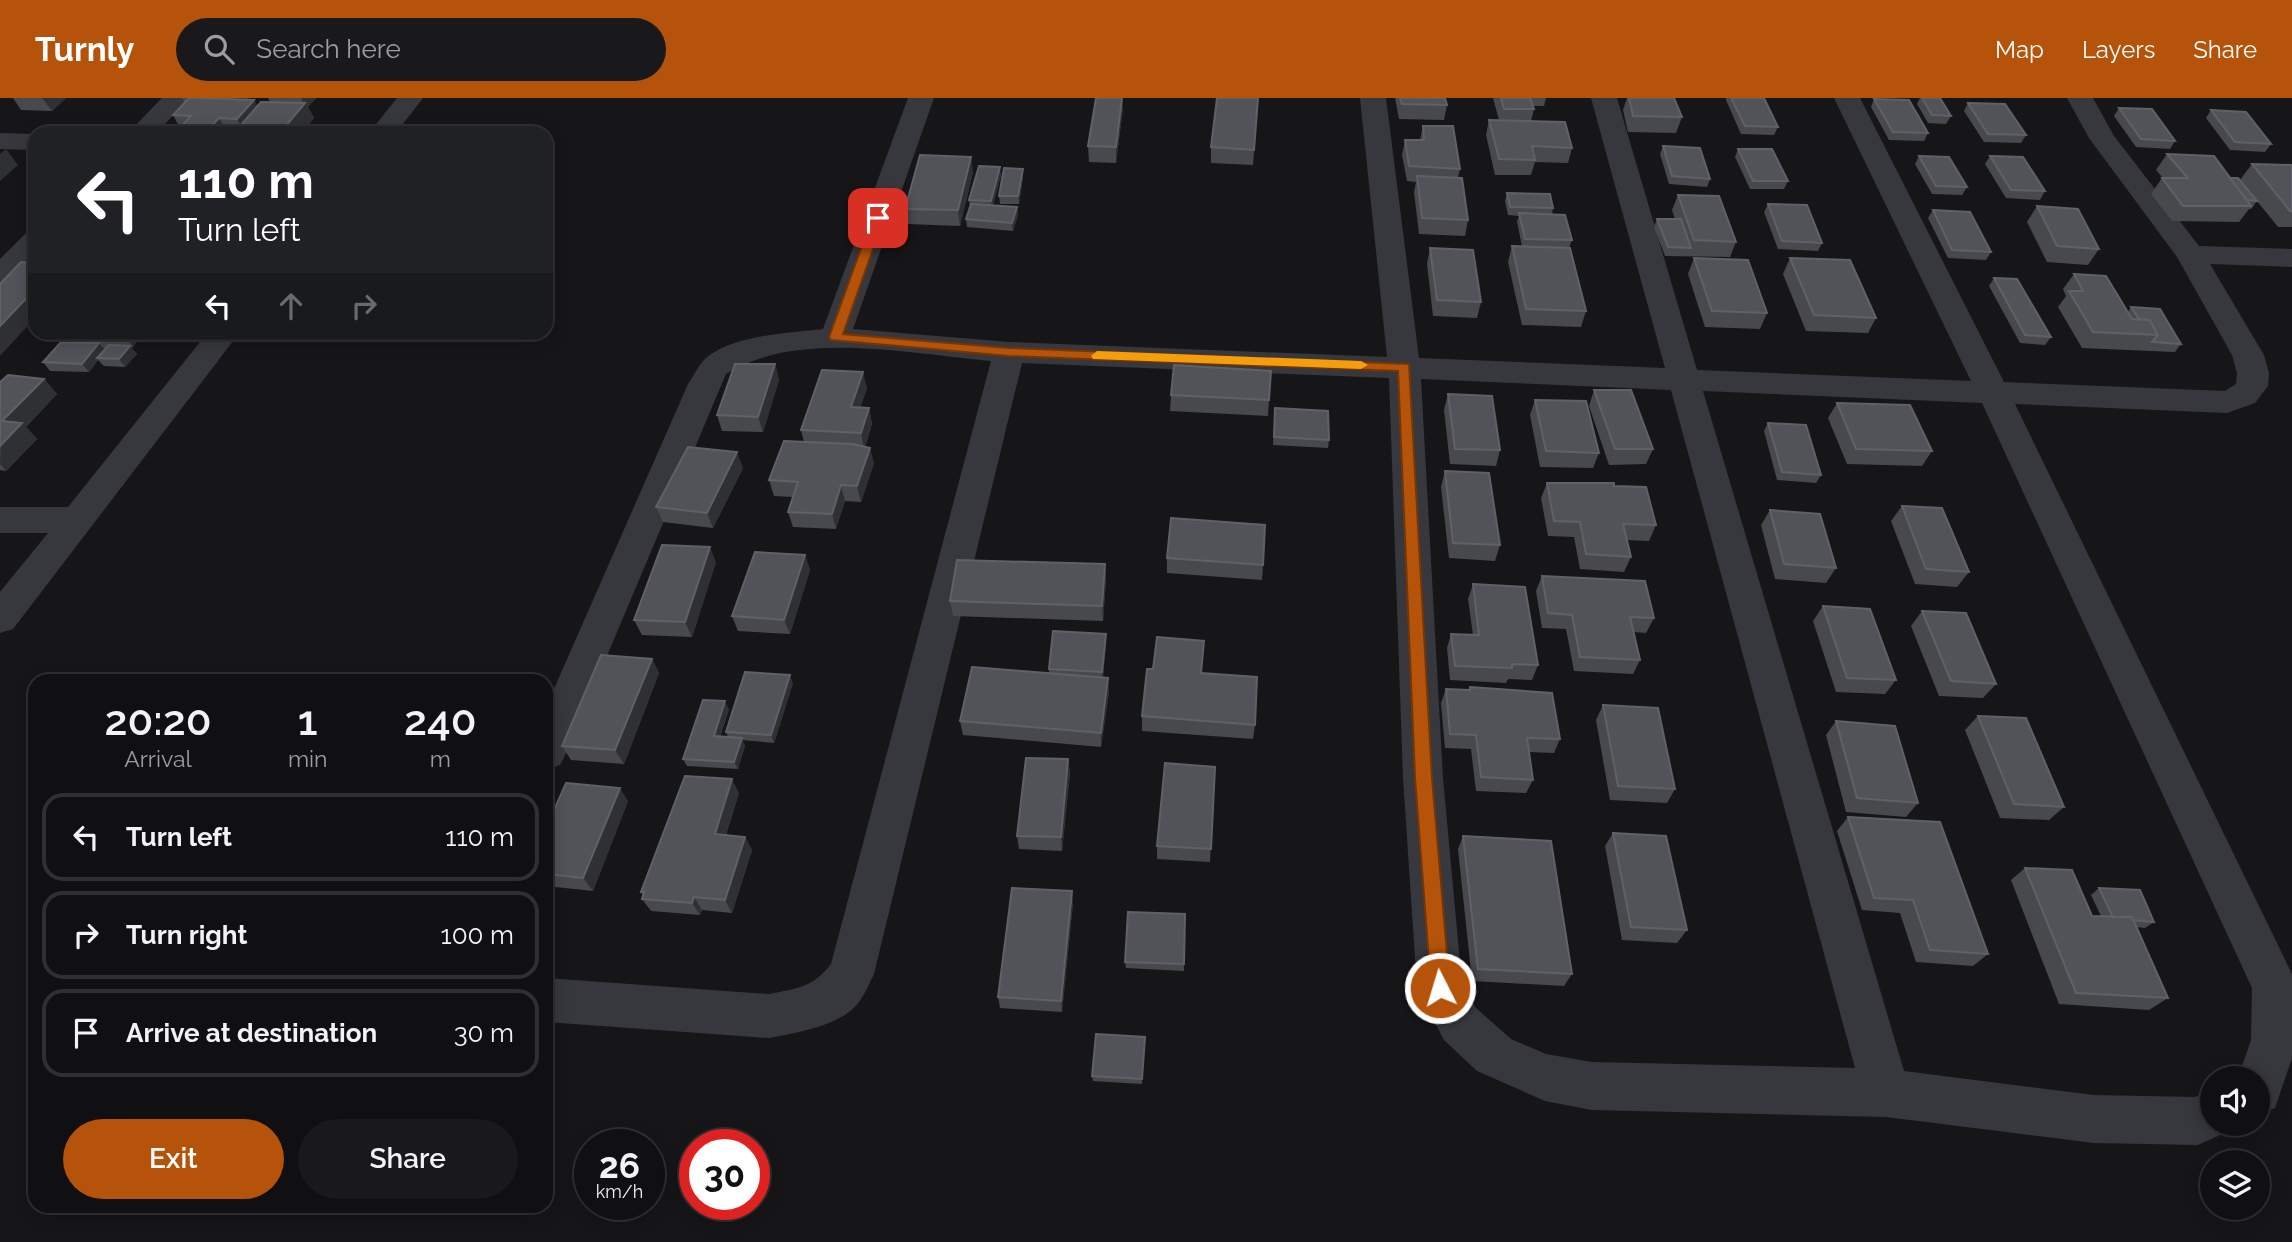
<!DOCTYPE html>
<style>
body{margin:0;font-family:Raleway,sans-serif;background:#19191b;color:#f1f3f6;height:100vh;display:flex;flex-direction:column;font-size:26px;white-space:nowrap}
*{box-sizing:border-box;margin:0}
p{font-size:23px;color:#9c9d9f}
.icon{flex:none;width:38px;height:38px;fill:none;stroke:currentColor;stroke-width:2;stroke-linecap:round;stroke-linejoin:round}
.map{position:relative;flex:1;overflow:hidden}
.details{position:absolute;left:28px;top:576px;width:525px;height:539px;display:flex;flex-direction:column;background:#101012;border-radius:21px;box-shadow:0 4px 18px #0003,0 0 0 2px #303032}
.details>*{flex:none}
.guide{position:absolute;left:28px;top:28px;width:525px;height:214px;border-radius:21px;box-shadow:0 4px 18px #0003,0 0 0 2px #303032;background:#202124;color:#fff;overflow:hidden}
.tools{position:absolute;left:2200px;top:968px;display:grid;gap:14px}
.tools a{display:grid;place-items:center;width:70px;height:70px;border-radius:50%;background:#101012;box-shadow:0 4px 18px #0003,0 0 0 2px #303032;font-size:35px}
.speed{position:absolute;left:574px;top:1031px;display:flex;gap:14px;font-size:35px;font-weight:700;text-align:center}
.speed>*{display:grid;place-content:center;width:91px;height:91px;border-radius:50%;background:#101012;box-shadow:0 4px 18px #0003,0 0 0 2px #303032;line-height:1}
.speed small{font-size:18px;font-weight:400}
.speed .limit{border:10px solid #d22;background:#fff;color:#111}
.pin{position:absolute;display:grid;place-items:center;width:60px;height:60px;color:#fff;margin:-30px;border-radius:14px;box-shadow:0 4px 10px #0006}
.me{position:absolute;width:77px;margin:-38px;rotate:355deg;stroke-linejoin:round;filter:drop-shadow(0 0 5px #0008)}
.turn{display:flex;align-items:center;gap:24px;height:147px;padding:0 35px;font-size:32px}
.turn .icon{width:91px;height:91px;stroke-width:2.5}
.turn b{display:block;font-size:49px;line-height:60px}
.lanes{display:flex;align-items:center;height:66px;padding:0 35px;background:#0003;justify-content:center;gap:35px;direction:ltr}
.lanes .off{opacity:.35}
.eta{display:flex;justify-content:space-evenly;align-items:center;height:119px;text-align:center}
.eta b{font-size:42px;font-weight:600;line-height:49px}
.button{display:flex;gap:14px;margin-top:auto;padding:14px 35px}
.button a{flex:1;height:80px;border-radius:42px;background:#b45309;color:#fff;font-size:28px;font-weight:600;line-height:80px;text-align:center}
.button a+a{background:#19191b;color:#f1f3f6}
ul{padding:0;list-style:none}
li{display:flex;align-items:center;gap:21px;height:88px;margin:0 14px 10px;padding:0 21px;border:4px solid #303032;border-radius:21px}
li div{flex:1}
li b{display:block;font-size:26px}
li em{font-style:normal}
header{display:flex;align-items:center;gap:42px;box-sizing:border-box;height:98px;padding:0 35px;background:#b45309;color:#fff}
header strong{font-size:33px}
nav{display:flex;gap:38px;margin-inline-start:auto;font-size:24px}
.search{width:490px;height:63px;background:#19191b;display:flex;align-items:center;gap:18px;box-sizing:border-box;padding:0 24px;border-radius:38px;color:#9c9d9f;font-size:26px}
.map>svg:first-child{display:block}
</style>
<header>
<strong>Turnly</strong>
<div class="search"><svg class="icon" aria-label="search" viewBox="0 0 24 24"><circle cx="10" cy="10" r="6"/><path d="M15 15l6 6"/></svg>Search here</div>
<nav><a>Map</a><a>Layers</a><a>Share</a></nav>
</header>
<div class="map">
<svg width="2292" height="1144" viewBox="0 0 2292 1144">
<rect width="100%" height="100%" fill="#161618"/>
<g fill="none" stroke-linecap="round" stroke-linejoin="round">
<g fill="#37383d" fill-rule="evenodd">
<path d="M162 0H190L156 35H128Z"/>
<path d="M397 0H423L396 35H369Z"/>
<path d="M908 0H934L853 231 1009 244 1387 259 1360 0H1386L1419 260 1665 270 1591 0H1617L1697 272 1971 283 1834 0H1860L2004 284 2225 293 2236 286 2237 275 2232 257 2177 159 2089 40 2067 0H2093L2114 38 2199 148 2292 151V169L2210 166 2264 257 2269 275 2268 288 2255 305 2227 315 2015 306 2292 876V960L2275 1010 2258 1017V980H2238L2251 942 2252 890 1982 305 1703 293 1904 973 2094 997 2195 999 2212 992V1026H2232L2229 1033 2198 1047 2094 1045 1886 1019 1592 1012 1545 1003 1477 973 1444 942 1417 890 1403 680 1389 280 1022 265 874 876C868 888 861 906 849 914 827 930 795 935 769 940L546 924V880L769 896C798 890 812 890 831 866L991 263C910 256 798 231 726 276L566 655 560 667 546 672V609L688 286C693 279 697 270 703 263 727 237 789 235 823 231ZM1421 281 1671 292 1855 970 1592 964 1546 956 1511 941 1476 910 1462 886 1443 680Z"/>
<path d="M0 35 35 36V52L0 51Z"/>
<path d="M35 133V159L10 184 0 187V161L25 136Z"/>
<path d="M208 234H240L13 531 0 535V494L48 435H0V409H68Z"/>
</g>
</g>
<g fill="#47494d">
<path d="M13 0H66L52 13 21 12Z"/>
<path d="M182 0H248L246 2 257 8 270 4 268 0H316L308 9 314 20 302 35H175L180 30 173 17 185 5Z"/>
<path d="M1258 0 1253 67 1211 65V49Z"/>
<path d="M1395 0H1445L1447 7 1444 22 1399 21Z"/>
<path d="M1493 0H1546L1544 8H1533L1534 11 1531 23 1572 50 1568 65 1535 64 1531 77H1495L1486 37 1489 22H1499Z"/>
<path d="M1627 0H1674L1682 19 1676 35 1628 34 1623 12Z"/>
<path d="M1726 0H1764L1778 29 1774 37 1741 36 1726 2Z"/>
<path d="M1920 0H1940L1951 18 1946 26 1928 25 1917 6Z"/>
<path d="M1874 1 1928 35 1924 43 1889 42 1871 9Z"/>
<path d="M1968 5 2026 37 2021 45 1984 44 1964 13Z"/>
<path d="M1123 10 1116 65 1089 64 1088 48Z"/>
<path d="M2119 10 2175 43 2170 51 2136 49 2114 18Z"/>
<path d="M2211 12 2271 46 2265 54 2230 52 2206 20Z"/>
<path d="M1423 28 1460 71 1458 79 1468 122 1465 138 1419 136 1414 94 1416 84 1407 83 1402 57 1405 42H1420Z"/>
<path d="M1663 48 1710 81 1707 89 1669 86 1660 56Z"/>
<path d="M1738 51 1788 83 1784 91H1750L1735 59Z"/>
<path d="M2167 56 2230 80 2251 96 2240 82 2252 66 2292 67V129H2278L2257 103 2251 111H2249L2239 124 2172 123 2151 96 2162 80H2163L2156 72Z"/>
<path d="M1919 58 1967 89 1962 97 1932 96 1915 66Z"/>
<path d="M1990 58 2045 93 2040 102 2006 100 1985 66Z"/>
<path d="M1023 71V79L1019 106H1000L999 98Z"/>
<path d="M973 74 960 128 907 126 905 111Z"/>
<path d="M1001 77 993 107 1017 109 1018 117 1013 133 967 129 966 121 970 109 969 102Z"/>
<path d="M1507 95 1553 110 1552 116 1572 142 1569 150 1586 213 1581 229 1522 227 1508 164 1512 148 1522 149 1517 123 1519 118 1508 117 1505 103Z"/>
<path d="M1678 97 1736 144 1730 159 1665 158 1654 129 1657 121H1675L1672 112Z"/>
<path d="M1768 106 1822 145 1818 153 1778 151 1764 114Z"/>
<path d="M2037 108 2099 151 2088 167 2047 164 2027 124Z"/>
<path d="M1933 112 1991 154 1986 162 1948 160 1928 120Z"/>
<path d="M1430 150 1481 204 1477 220 1433 218 1427 166Z"/>
<path d="M1694 160 1767 215 1760 231 1705 229 1688 176Z"/>
<path d="M1790 160 1876 220 1868 235 1806 233 1783 176Z"/>
<path d="M2074 176 2128 214 2131 209 2181 246 2175 254 2082 250 2058 209 2066 198 2063 191Z"/>
<path d="M1994 180 2051 239 2045 247 2020 245 1989 188Z"/>
<path d="M51 234H144L133 249H131L137 256 125 269 104 268 98 262 89 274 50 273 43 264 60 245Z"/>
<path d="M775 266 779 282 763 334 722 333 717 317Z"/>
<path d="M44 281 57 296 26 329 37 341 6 373 0 372V284Z"/>
<path d="M867 290 860 310H869L872 326 865 349 874 365 861 404 845 403 836 431 793 429 788 414 793 399 774 398 769 382 804 344 801 332Z"/>
<path d="M1594 292 1653 351 1646 366 1609 367 1589 308Z"/>
<path d="M1448 296 1500 352 1496 368 1450 366 1444 312Z"/>
<path d="M1171 297 1269 302 1268 318 1170 313Z"/>
<path d="M1535 302 1599 355 1593 370 1540 369 1530 317Z"/>
<path d="M1837 305 1932 353 1922 368 1847 366 1828 320Z"/>
<path d="M1275 310 1329 342 1328 350 1273 347Z"/>
<path d="M1768 325 1821 377 1816 385 1777 382 1764 333Z"/>
<path d="M743 370 713 430 663 424 656 409Z"/>
<path d="M1445 373 1500 447 1495 463 1449 460 1441 389Z"/>
<path d="M1547 385 1614 388 1656 427 1649 443 1627 442 1631 459 1624 474 1580 471 1574 439 1548 438 1541 400Z"/>
<path d="M1902 408 1969 474 1957 489 1915 486 1891 423Z"/>
<path d="M1770 412 1836 470 1826 485 1775 481 1761 427Z"/>
<path d="M805 457 810 472 790 536 738 533 732 518Z"/>
<path d="M1167 460 1263 467 1262 482 1167 475Z"/>
<path d="M716 464 692 539 642 537 634 522Z"/>
<path d="M1105 466 1106 481 1103 523 953 518 950 503Z"/>
<path d="M1542 478 1654 520 1646 535 1634 534 1640 562 1633 576 1574 573 1566 531 1542 530 1536 493Z"/>
<path d="M1473 486 1538 567 1532 582 1508 581 1506 585 1450 582 1447 550 1451 536 1473 537 1468 501Z"/>
<path d="M1823 508 1896 582 1885 596 1836 594 1813 523Z"/>
<path d="M1922 513 1996 586 1983 600 1939 598 1911 528Z"/>
<path d="M1106 543 1103 579 1109 594 1101 649 963 637 960 623 1049 575V571Z"/>
<path d="M652 561 659 575 624 666 571 662 562 648Z"/>
<path d="M1201 575 1255 627 1253 641 1142 633V618Z"/>
<path d="M793 585 774 645 742 642 745 648 738 671 687 668 683 661 729 611 720 639H728L726 634Z"/>
<path d="M1470 589 1560 641 1554 655 1529 654 1533 682 1526 695 1476 693 1471 651 1445 650 1441 605 1446 591 1469 592Z"/>
<path d="M1603 607 1675 691 1667 705 1610 702 1596 622Z"/>
<path d="M1978 618 2064 709 2049 722 2000 720 1965 632Z"/>
<path d="M1836 623 1918 705 1906 719 1846 714 1826 637Z"/>
<path d="M1068 661 1070 675 1062 753 1019 751 1017 738Z"/>
<path d="M1215 669 1210 764 1157 761V748Z"/>
<path d="M739 695 726 737 745 739 752 752 732 815 702 812 700 817 651 813 642 801 643 797 641 794Z"/>
<path d="M628 703 593 793 546 788V730Z"/>
<path d="M1848 719 1988 856 1973 868 1916 864 1900 815 1862 812 1837 733Z"/>
<path d="M1613 735 1687 832 1677 845 1622 842 1605 748Z"/>
<path d="M1463 738 1572 876 1564 888 1472 883 1458 751Z"/>
<path d="M2025 770 2092 818H2101L2091 797 2099 790 2154 824 2145 830 2136 829 2168 900 2149 912 2059 906 2011 782Z"/>
<path d="M1073 805 1062 914 1000 910 998 899Z"/>
<path d="M1185 816 1184 873 1126 870 1125 864Z"/>
<path d="M1145 939 1142 986 1093 983 1092 978Z"/>
</g>
<g fill="#2f3033">
<path d="M42 0H66L52 13Z"/>
<path d="M233 0H248L239 10Z"/>
<path d="M301 0H316L308 9 314 20 302 35H280L304 6Z"/>
<path d="M1122 0 1123 10 1116 65V49Z"/>
<path d="M254 2 263 18 245 35 237 21Z"/>
<path d="M219 20 228 35H205Z"/>
<path d="M6 51 18 67 0 83V56Z"/>
<path d="M971 59 973 74 960 128 958 112Z"/>
<path d="M1000 69 1001 77 992 111 991 103Z"/>
<path d="M1023 71V79L1019 106 1018 98Z"/>
<path d="M1017 109 1018 117 1013 133 1012 125Z"/>
<path d="M35 191V220L0 258V228Z"/>
<path d="M122 234H144L133 249Z"/>
<path d="M99 245 106 253 97 260 98 262 89 274 82 266Z"/>
<path d="M130 248 137 256 125 269 119 261Z"/>
<path d="M775 266 779 282 763 334 758 319Z"/>
<path d="M863 274 867 290 855 325 851 309Z"/>
<path d="M44 281 57 296 26 329 37 341 6 373 0 366 2 323Z"/>
<path d="M869 310 872 326 864 351 861 335Z"/>
<path d="M870 350 874 365 861 404 857 388Z"/>
<path d="M737 354 743 370 713 430 707 415Z"/>
<path d="M841 387 845 403 836 431 832 416Z"/>
<path d="M710 449 716 464 692 539 685 524Z"/>
<path d="M805 457 810 472 790 536 784 522Z"/>
<path d="M1105 466 1106 481 1103 523 1102 508Z"/>
<path d="M1106 536V543L1103 582 1102 574Z"/>
<path d="M652 561 659 575 624 666 615 652Z"/>
<path d="M790 577 793 585 774 645 771 637Z"/>
<path d="M1108 580 1109 594 1101 649V635Z"/>
<path d="M725 603 729 611 717 646 714 638Z"/>
<path d="M742 640 745 648 738 671 734 664Z"/>
<path d="M1068 661 1070 675 1062 753 1061 739Z"/>
<path d="M732 681 739 695 722 749 715 736Z"/>
<path d="M620 690 628 703 593 793 583 780Z"/>
<path d="M745 739 752 752 732 815 725 802Z"/>
<path d="M1072 793 1073 805 1062 914 1061 903Z"/>
<path d="M694 799 702 812 700 817 692 805Z"/>
</g>
<g fill="#525359" stroke="#5f6168" stroke-width="2">
<path d="M189 0H196L254 2 237 21 219 20 205 35H175L191 18 173 17Z"/>
<path d="M1096 0H1122L1116 49 1088 48Z"/>
<path d="M1217 0H1258L1254 52 1211 49Z"/>
<path d="M1400 0H1445L1447 7 1402 6Z"/>
<path d="M1501 0H1530L1534 11H1504Z"/>
<path d="M1629 0H1674L1682 19 1633 18Z"/>
<path d="M1731 0H1764L1778 29 1745 28Z"/>
<path d="M1922 0H1940L1951 18 1932 17Z"/>
<path d="M1874 1 1909 2 1928 35 1893 34Z"/>
<path d="M261 4 305 5 280 35H234Z"/>
<path d="M1968 5 2005 6 2026 37 1988 36Z"/>
<path d="M2119 10 2152 11 2175 43 2141 41Z"/>
<path d="M2211 12 2246 14 2271 46 2235 44Z"/>
<path d="M1489 22 1565 24 1572 50 1532 48 1535 62 1499 61Z"/>
<path d="M1423 28H1453L1460 71 1409 68 1405 42H1424Z"/>
<path d="M1663 48 1700 50 1710 81 1672 78Z"/>
<path d="M1738 51H1772L1788 83H1753Z"/>
<path d="M2167 56 2214 58 2251 108H2183L2162 80H2188Z"/>
<path d="M920 57 971 59 958 112 905 111Z"/>
<path d="M1919 58 1949 59 1967 89 1936 88Z"/>
<path d="M1990 58 2023 59 2045 93 2011 92Z"/>
<path d="M2252 66 2292 67V113H2290Z"/>
<path d="M979 68 1000 69 991 103 969 102Z"/>
<path d="M1004 70 1023 71 1018 98H999Z"/>
<path d="M1417 78 1462 80 1468 122 1422 120Z"/>
<path d="M2230 80H2238L2257 103 2247 102Z"/>
<path d="M1507 95 1550 96 1553 110 1510 109Z"/>
<path d="M1678 97 1719 98 1736 144 1694 142Z"/>
<path d="M971 106 1017 109 1012 125 966 121Z"/>
<path d="M1768 106 1807 107 1822 145 1782 143Z"/>
<path d="M2037 108 2078 111 2099 151 2057 148Z"/>
<path d="M1933 112 1970 114 1991 154 1952 152Z"/>
<path d="M1519 115 1565 117 1572 142 1525 141Z"/>
<path d="M1657 121H1681L1691 150 1668 149Z"/>
<path d="M1512 148 1570 150 1586 213 1526 211Z"/>
<path d="M1430 150 1473 152 1481 204 1437 202Z"/>
<path d="M1694 160 1748 162 1767 215 1712 213Z"/>
<path d="M1790 160 1850 162 1876 220 1814 217Z"/>
<path d="M21 164 35 165V191L0 228V186Z"/>
<path d="M2074 176 2106 178 2132 221 2150 222 2158 237 2093 234 2069 193H2083Z"/>
<path d="M1994 180 2017 181 2051 239 2025 237Z"/>
<path d="M2131 209 2160 211 2181 246 2152 244 2158 237 2150 222 2139 221Z"/>
<path d="M61 244 99 245 82 266 43 264Z"/>
<path d="M109 247 130 248 119 261 97 260Z"/>
<path d="M735 266H775L758 319 717 317Z"/>
<path d="M1174 267 1271 273 1269 302 1171 297Z"/>
<path d="M822 272 863 274 851 309 869 310 861 335 801 332Z"/>
<path d="M8 277 44 281 2 323 22 325 0 348V284Z"/>
<path d="M1594 292H1631L1653 351H1615Z"/>
<path d="M1448 296 1492 298 1500 352 1455 351Z"/>
<path d="M1535 302 1586 303 1599 355 1546 353Z"/>
<path d="M1837 305 1910 307 1932 353 1856 351Z"/>
<path d="M1275 310 1328 313 1329 342 1274 339Z"/>
<path d="M1768 325 1806 327 1821 377 1782 374Z"/>
<path d="M784 343 853 346 870 350 857 388 841 387 832 416 788 414 798 384 769 382Z"/>
<path d="M688 349 737 354 707 415 656 409Z"/>
<path d="M1445 373 1489 375 1500 447 1453 445Z"/>
<path d="M1547 385H1614V388L1646 389 1656 427 1623 426 1631 459 1586 456 1580 424 1554 423Z"/>
<path d="M1902 408 1942 410 1969 474 1926 471Z"/>
<path d="M1770 412 1820 416 1836 470 1784 466Z"/>
<path d="M1171 420 1265 427 1263 467 1167 460Z"/>
<path d="M662 447 710 449 685 524 634 522Z"/>
<path d="M755 454 805 457 784 522 732 518Z"/>
<path d="M957 462 1105 466 1102 508 950 503Z"/>
<path d="M1542 478 1645 483 1654 520 1630 519 1640 562 1580 559 1572 517 1548 515Z"/>
<path d="M1473 486 1525 489 1538 567 1512 566V570L1455 568 1451 536 1479 537Z"/>
<path d="M1823 508 1870 511 1896 582 1847 580Z"/>
<path d="M1922 513 1966 515 1996 586 1951 583Z"/>
<path d="M1053 533 1106 536 1102 574 1049 571Z"/>
<path d="M1157 539 1204 543 1201 575 1257 579 1255 627 1142 618 1147 571H1153Z"/>
<path d="M601 557 652 561 615 652 562 648Z"/>
<path d="M972 569 1108 580 1101 635 960 623Z"/>
<path d="M745 574 790 577 771 637 726 634Z"/>
<path d="M1470 589 1552 595 1560 641 1527 640 1533 682 1481 679 1476 637 1450 636 1446 591 1470 592Z"/>
<path d="M703 602 725 603 714 638 742 640 734 664 683 661Z"/>
<path d="M1603 607 1658 610 1675 691 1618 688Z"/>
<path d="M1978 618 2026 620 2064 709 2014 706Z"/>
<path d="M1836 623 1895 628 1918 705 1857 700Z"/>
<path d="M1026 660 1068 661 1061 739 1017 738Z"/>
<path d="M1165 665 1215 669 1211 751 1157 748Z"/>
<path d="M685 678 732 681 715 736 745 739 725 802 694 799 692 805 642 801 644 794H641Z"/>
<path d="M566 685 620 690 583 780 546 776V730Z"/>
<path d="M1848 719 1940 724 1988 856 1930 852 1913 802 1874 800Z"/>
<path d="M1613 735 1666 738 1687 832 1631 829Z"/>
<path d="M1463 738 1551 743 1572 876 1478 871Z"/>
<path d="M2025 770 2072 772 2092 818 2132 819 2168 900 2076 895Z"/>
<path d="M1012 790 1072 793 1061 903 998 899Z"/>
<path d="M2099 790 2140 792 2154 824 2133 822 2132 819H2113Z"/>
<path d="M1128 814 1185 816 1184 866 1125 864Z"/>
<path d="M1096 936 1145 939 1142 981 1092 978Z"/>
</g>
<path fill="#b45309" stroke="#753606" stroke-width="2" d="M878 116 884 120 843 236 1009 250 1409 266 1432 680 1450 890 1447 897 1440 899 1434 897 1431 890 1415 680 1398 273 1009 258 831 242 829 239 872 120Z"/>
<path fill="#f59e0b" d="M1097 253 1361 263 1368 267 1361 271 1093 261 1091 258Z"/>
</svg>
<div class="tools">
<a><svg class="icon" aria-label="sound" viewBox="0 0 24 24"><path d="M4 9h4l5-4v14l-5-4H4zM17 9q2 3 0 6"/></svg></a>
<a><svg class="icon" aria-label="layers" viewBox="0 0 24 24"><path d="M12 4l9 5-9 5-9-5zM3 14l9 5 9-5"/></svg></a>
</div>
<div class="speed"><div>26<small>km/h</small></div><div class="limit">30</div></div>
<div class="pin" style="left:878px;top:120px;background:#d93025"><svg class="icon" aria-label="arrive" viewBox="0 0 24 24"><path d="M6 21V4h12l-3 4 3 4H6"/></svg></div>
<svg class="me" style="left:1440px;top:890px" viewBox="-20 -20 40 40"><circle r="17" fill="#b45309" stroke="#fff" stroke-width="3"/><path d="M0-11L8 9 0 5-8 9z" fill="#fff"/></svg>
<div class="guide">
<div class="turn"><svg class="icon" aria-label="left" viewBox="0 0 24 24"><path d="M17 20v-9H6M10 6l-5 5 5 5"/></svg><div><b>110 m</b>Turn left</div></div>
<div class="lanes"><svg class="icon" aria-label="left" viewBox="0 0 24 24"><path d="M17 20v-9H6M10 6l-5 5 5 5"/></svg><svg class="icon off" aria-label="ahead" viewBox="0 0 24 24"><path d="M12 20V5M6 11l6-6 6 6"/></svg><svg class="icon off" aria-label="right" viewBox="0 0 24 24"><path d="M7 20v-9h11M14 6l5 5-5 5"/></svg></div>
</div>
<section class="details">
<div class="eta">
<div><b>20:20</b><p>Arrival</p></div>
<div><b>1</b><p>min</p></div>
<div><b>240</b><p>m</p></div>
</div>
<ul>
<li><svg class="icon" aria-label="left" viewBox="0 0 24 24"><path d="M17 20v-9H6M10 6l-5 5 5 5"/></svg><div><b>Turn left</b></div><em>110 m</em></li>
<li><svg class="icon" aria-label="right" viewBox="0 0 24 24"><path d="M7 20v-9h11M14 6l5 5-5 5"/></svg><div><b>Turn right</b></div><em>100 m</em></li>
<li><svg class="icon" aria-label="arrive" viewBox="0 0 24 24"><path d="M6 21V4h12l-3 4 3 4H6"/></svg><div><b>Arrive at destination</b></div><em>30 m</em></li>
</ul>
<div class="button"><a>Exit</a><a>Share</a></div>
</section>
</div>
